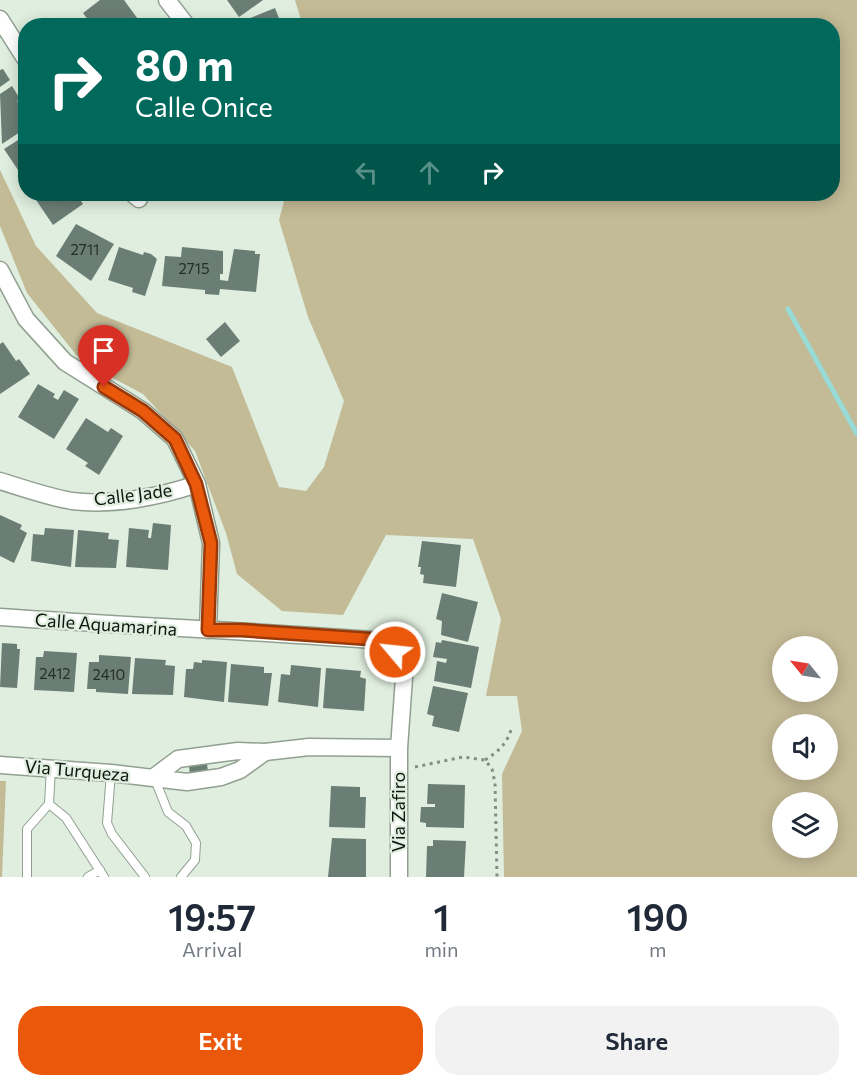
<!DOCTYPE html>
<style>
body{margin:0;font-family:Commissioner,sans-serif;background:#f2f2f3;color:#1f2937;height:100vh;display:flex;flex-direction:column;font-size:22px;white-space:nowrap}
*{box-sizing:border-box;margin:0}
p{font-size:20px;color:#747a83}
.icon{flex:none;width:33px;height:33px;fill:none;stroke:currentColor;stroke-width:2;stroke-linecap:round;stroke-linejoin:round}
.map{position:relative;height:877px;overflow:hidden}
.drawer{display:flex;flex-direction:column;background:#fff;flex:1}
.drawer>*{flex:none}
.banner{position:absolute;left:18px;top:18px;width:822px;height:183px;border-radius:24px;box-shadow:0 3px 15px #0003;background:#00695c;color:#fff;overflow:hidden}
.needle{width:39px;rotate:300deg}
.tools{position:absolute;left:772px;top:636px;display:grid;gap:12px}
.tools a{display:grid;place-items:center;width:66px;height:66px;border-radius:50%;background:#fff;box-shadow:0 3px 15px #0003;font-size:30px}
.pin{position:absolute;display:grid;place-items:center;width:51px;height:51px;color:#fff;margin:-62px -26px;border-radius:50% 50% 50% 0;rotate:-45deg;box-shadow:0 0 6px #0007}
.pin .icon{rotate:45deg}
.me{position:absolute;width:66px;margin:-33px;rotate:298deg;stroke-linejoin:round;filter:drop-shadow(0 0 4px #0008)}
.turn{display:flex;align-items:center;gap:21px;height:126px;padding:0 18px;font-size:27px}
.turn .icon{width:78px;height:78px;stroke-width:2.5}
.turn b{display:block;font-size:42px;line-height:51px}
.lanes{display:flex;align-items:center;height:57px;padding:0 18px;background:#0003;justify-content:center;gap:30px;direction:ltr}
.lanes .off{opacity:.35}
.eta{display:flex;justify-content:space-evenly;align-items:center;height:102px;text-align:center}
.eta b{font-size:36px;font-weight:600;line-height:42px}
.cta{display:flex;gap:12px;margin-top:auto;padding:12px 18px}
.cta a{flex:1;height:69px;border-radius:24px;background:#ea580c;color:#fff;font-size:24px;font-weight:600;line-height:69px;text-align:center}
.cta a+a{background:#f2f2f3;color:#1f2937}
.map>svg:first-child{display:block}
</style>
<div class="map">
<svg width="857" height="877" viewBox="0 0 857 877">
<rect width="100%" height="100%" fill="#dfeede"/>
<g fill="#c3ba96" fill-rule="evenodd">
<path d="M295 0H857V877H504L502 774 522 731 517 696H486L501 619 473 539 386 535 343 615 282 611 237 574 226 533 195 451 143 394 81 361 27 293 0 226V170L36 246 97 313 232 367 279 487 306 491 324 467 344 401 308 317 279 220 286 194H832V26H303ZM783 646H828V692H783ZM783 724H828V770H783ZM783 802H828V848H783Z"/>
<path d="M0 781H6L2 877H0Z"/>
</g>
<g fill="none" stroke-linecap="round" stroke-linejoin="round">
<path stroke="#98dad5" stroke-width="5" d="M788 309 857 434"/>
</g>
<g fill="#6b7e76">
<path d="M100 0H124L140 22 135 26 91 24 83 13Z"/>
<path d="M227 0H263L239 17Z"/>
<path d="M275 8 282 26H244L243 21Z"/>
<path d="M3 69 10 80 0 87V70Z"/>
<path d="M12 86 20 99 17 101 26 114V128L2 144 0 94Z"/>
<path d="M26 135V182L4 149Z"/>
<path d="M32 194H76L83 204 53 225Z"/>
<path d="M76 224 114 244 91 281 56 256Z"/>
<path d="M119 247 143 255 144 252 151 254 157 259 145 296 132 292 133 288 108 280Z"/>
<path d="M182 247 223 251V274H220V280L228 281 234 249 255 251V254H260L256 292 220 289 219 295 205 294V290L162 286 165 256 181 257Z"/>
<path d="M225 322 240 341 221 357 206 339Z"/>
<path d="M3 342 16 361 19 359 30 374 0 394V344Z"/>
<path d="M38 384 55 394 53 397 58 400 64 390 79 399 54 439 18 417Z"/>
<path d="M86 418 108 432 111 428 123 436 99 475 85 466 88 463 66 449Z"/>
<path d="M0 515 22 525 20 529 27 533 14 563 0 556Z"/>
<path d="M153 523 171 525 168 570 126 567 129 528 149 530 148 538H151Z"/>
<path d="M45 528 74 530 71 567 31 561 33 534 44 535Z"/>
<path d="M78 530 109 533 108 539 119 540 116 568 75 567Z"/>
<path d="M422 541 461 545 456 587 423 583 424 575 420 574 421 567H418Z"/>
<path d="M442 593 478 602 468 642 441 635 442 621 436 619Z"/>
<path d="M442 640 479 647 471 688 434 681 437 661 446 663 447 659 433 657 436 642 441 643Z"/>
<path d="M2 643 17 644V649H20L17 688 0 687Z"/>
<path d="M44 651 77 653 74 692 34 690 36 657H43Z"/>
<path d="M99 655 131 657 128 694 96 692V689H87L89 662H99Z"/>
<path d="M135 658 166 660 165 665 175 666 173 695 132 694Z"/>
<path d="M202 660 227 662 224 702 184 697 186 669H193L194 662 202 663Z"/>
<path d="M231 664 264 667V673H272L268 706 228 702Z"/>
<path d="M291 665 321 668 318 707 278 702 281 674 290 675Z"/>
<path d="M326 668 361 671 360 677 366 679 364 711 323 708Z"/>
<path d="M433 686 468 693 459 732 432 726 434 716 427 714Z"/>
<path d="M207 763 208 772 190 775 189 766Z"/>
<path d="M428 784 465 785 464 828 426 827V823L420 822 421 807H435V804H427Z"/>
<path d="M331 786 360 787V797H366L365 828 329 827Z"/>
<path d="M332 838 366 839V877H328Z"/>
<path d="M433 840 466 841 464 877H426L427 846H433Z"/>
</g>
<g fill="none" stroke-linecap="round" stroke-linejoin="round">
<g stroke="#92a091" stroke-width="10">
<g id="service">
<path d="M111 773 107 823 112 834 145 877"/>
<path d="M154 777 168 812 186 826 196 843 195 860 181 877"/>
<path d="M49 804 66 818 104 877"/>
<path d="M27 877V829L49 804 51 768"/>
<path d="M88 877 100 870"/>
</g>
</g>
<g stroke="#92a091" stroke-width="19">
<g id="minor">
<path d="M167 0 187 26"/>
<path d="M0 19 26 60"/>
<path d="M133 194 139 199"/>
<path d="M0 270 26 319 65 362 143 411 175 439 197 484 211 543 208 630"/>
<path d="M0 481C23 488 48 497 72 501 112 506 159 497 197 484"/>
<path d="M0 617C128 626 256 631 385 641L405 664 399 748V877"/>
<path d="M0 765 111 773 187 782 221 777 240 770 265 752"/>
<path d="M154 777 178 759 238 751 265 752 309 747 399 748"/>
</g>
</g>
<g stroke="#838e83" stroke-width="3" stroke-dasharray="3 4.5" stroke-linecap="butt">
<path d="M485 760C499 751 508 743 512 726"/>
<path d="M415 767 463 757 485 760 492 769 495 783 497 877"/>
</g>
<use href="#service" stroke="#fff" stroke-width="8"/>
<use href="#minor" stroke="#fff" stroke-width="16"/>
</g>
<g fill="none" stroke-linecap="round" stroke-linejoin="round">
<g stroke="#983908" stroke-width="15">
<path id="route" d="M104 387 143 411 175 439 196 484 211 543 208 630H241L385 640 395 652"/>
</g>
<use href="#route" stroke="#ea580c" stroke-width="10"/>
</g>
<g text-anchor="middle" stroke-width="4.5" stroke-linejoin="round" paint-order="stroke">
<g font-size="15" fill="#262e29">
<text x="85" y="255">2711</text>
<text x="194" y="274">2715</text>
<text x="55" y="679">2412</text>
<text x="109" y="680">2410</text>
</g>
<g font-size="18" fill="#0f140f" stroke="#dfeede">
<text transform="translate(133 495) rotate(-7)" y="6">Calle Jade</text>
<text transform="translate(106 625) rotate(4)" y="6">Calle Aquamarina</text>
<text transform="translate(77 771) rotate(5)" y="6">Via Turqueza</text>
<text transform="translate(399 812) rotate(-90)" y="6">Via Zafiro</text>
</g>
</g>
</svg>
<div class="tools">
<a><svg class="needle" viewBox="-14 -14 28 28"><path d="M0-13l5 13h-10z" fill="#e53935"/><path d="M0 13l5-13h-10z" fill="#747a83"/></svg></a>
<a><svg class="icon" aria-label="sound" viewBox="0 0 24 24"><path d="M4 9h4l5-4v14l-5-4H4zM17 9q2 3 0 6"/></svg></a>
<a><svg class="icon" aria-label="layers" viewBox="0 0 24 24"><path d="M12 4l9 5-9 5-9-5zM3 14l9 5 9-5"/></svg></a>
</div>
<div class="pin" style="left:104px;top:387px;background:#d93025"><svg class="icon" aria-label="arrive" viewBox="0 0 24 24"><path d="M6 21V4h12l-3 4 3 4H6"/></svg></div>
<svg class="me" style="left:395px;top:652px" viewBox="-20 -20 40 40"><circle r="17" fill="#ea580c" stroke="#fff" stroke-width="3"/><path d="M0-11L8 9 0 5-8 9z" fill="#fff"/></svg>
<div class="banner">
<div class="turn"><svg class="icon" aria-label="right" viewBox="0 0 24 24"><path d="M7 20v-9h11M14 6l5 5-5 5"/></svg><div><b>80 m</b>Calle Onice</div></div>
<div class="lanes"><svg class="icon off" aria-label="left" viewBox="0 0 24 24"><path d="M17 20v-9H6M10 6l-5 5 5 5"/></svg><svg class="icon off" aria-label="ahead" viewBox="0 0 24 24"><path d="M12 20V5M6 11l6-6 6 6"/></svg><svg class="icon" aria-label="right" viewBox="0 0 24 24"><path d="M7 20v-9h11M14 6l5 5-5 5"/></svg></div>
</div>
</div>
<section class="drawer">
<div class="eta">
<div><b>19:57</b><p>Arrival</p></div>
<div><b>1</b><p>min</p></div>
<div><b>190</b><p>m</p></div>
</div>
<div class="cta"><a>Exit</a><a>Share</a></div>
</section>
